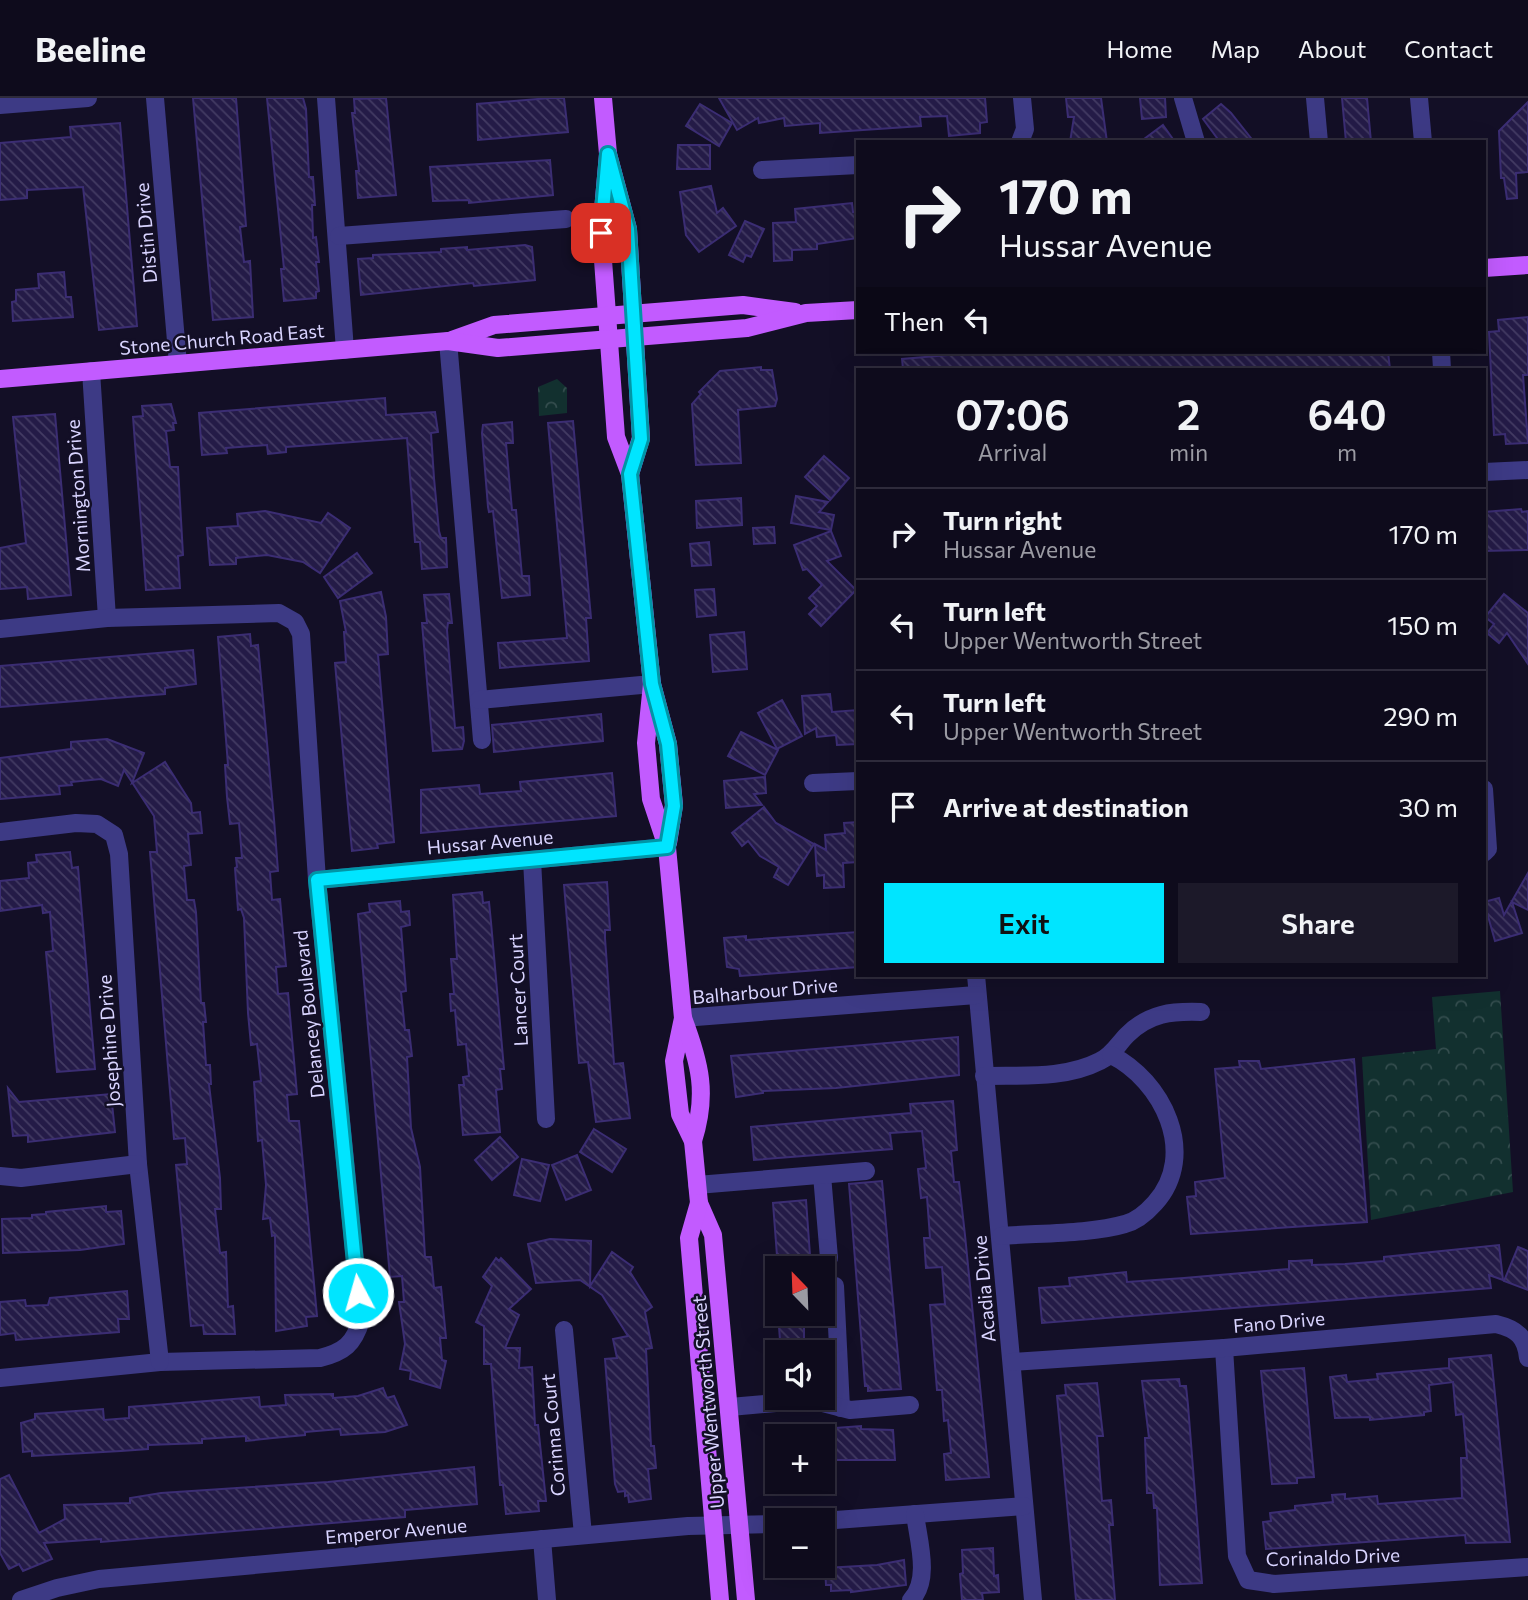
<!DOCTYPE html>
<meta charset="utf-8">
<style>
body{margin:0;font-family:Commissioner,sans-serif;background:#1c1929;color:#f1f3f6;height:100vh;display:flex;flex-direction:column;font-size:26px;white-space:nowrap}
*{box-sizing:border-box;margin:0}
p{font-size:23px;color:#9b9ba3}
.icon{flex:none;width:38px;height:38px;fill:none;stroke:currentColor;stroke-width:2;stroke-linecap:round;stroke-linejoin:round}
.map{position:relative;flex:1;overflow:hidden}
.details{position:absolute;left:856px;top:270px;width:630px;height:609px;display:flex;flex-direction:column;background:#0e0b1c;border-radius:0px;box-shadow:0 7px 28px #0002,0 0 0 2px #2e2b3b}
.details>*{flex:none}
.guide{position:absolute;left:856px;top:42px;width:630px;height:214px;border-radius:0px;box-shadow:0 7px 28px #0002,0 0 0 2px #2e2b3b;background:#0e0b1c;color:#f1f3f6;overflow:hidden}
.needle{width:46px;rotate:337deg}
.controls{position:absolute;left:765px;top:1158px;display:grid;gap:14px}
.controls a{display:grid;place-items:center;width:70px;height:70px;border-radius:0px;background:#0e0b1c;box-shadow:0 7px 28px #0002,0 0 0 2px #2e2b3b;font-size:35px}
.pin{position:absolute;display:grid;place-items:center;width:60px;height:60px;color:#fff;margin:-30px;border-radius:14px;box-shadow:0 4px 10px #0006}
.me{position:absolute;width:77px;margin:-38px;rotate:354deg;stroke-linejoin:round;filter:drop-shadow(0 0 5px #0008)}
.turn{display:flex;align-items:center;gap:24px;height:147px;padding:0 28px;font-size:32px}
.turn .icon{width:91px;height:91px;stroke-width:2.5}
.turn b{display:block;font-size:49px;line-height:60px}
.then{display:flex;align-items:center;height:66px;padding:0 28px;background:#0003;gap:14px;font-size:26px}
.eta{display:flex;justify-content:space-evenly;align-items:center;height:119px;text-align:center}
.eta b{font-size:42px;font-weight:600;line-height:49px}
.primary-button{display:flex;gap:14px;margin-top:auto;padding:14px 28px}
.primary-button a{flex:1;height:80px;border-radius:0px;background:#00e5ff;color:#111;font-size:28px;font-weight:600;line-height:80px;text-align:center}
.primary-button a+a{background:#1c1929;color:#f1f3f6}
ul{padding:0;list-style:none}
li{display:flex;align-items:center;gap:21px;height:91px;padding:0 28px;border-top:2px solid #2e2b3b}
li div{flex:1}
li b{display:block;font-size:26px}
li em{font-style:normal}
header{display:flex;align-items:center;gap:42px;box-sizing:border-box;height:98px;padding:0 35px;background:#0e0b1c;border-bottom:2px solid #2e2b3b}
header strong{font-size:33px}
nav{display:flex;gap:38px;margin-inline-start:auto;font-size:24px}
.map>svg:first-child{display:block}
</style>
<header>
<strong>Beeline</strong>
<nav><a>Home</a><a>Map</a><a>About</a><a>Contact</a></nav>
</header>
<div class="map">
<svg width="1528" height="1502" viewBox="0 0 1528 1502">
<defs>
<pattern id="park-crowns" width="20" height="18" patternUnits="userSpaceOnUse" patternTransform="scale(1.75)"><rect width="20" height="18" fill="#12302f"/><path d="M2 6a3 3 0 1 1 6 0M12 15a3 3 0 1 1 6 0" fill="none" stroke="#344d4e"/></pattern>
<pattern id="building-back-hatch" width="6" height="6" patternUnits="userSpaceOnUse" patternTransform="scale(1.75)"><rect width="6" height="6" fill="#241b47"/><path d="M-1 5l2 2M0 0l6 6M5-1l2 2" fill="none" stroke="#433b63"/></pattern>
</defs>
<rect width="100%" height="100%" fill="#130f26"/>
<g fill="url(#park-crowns)">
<path d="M557 281 567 290V315L539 318 538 289Z"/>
<path d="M1500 893 1513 1094 1371 1122 1362 959 1436 951 1432 899Z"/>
</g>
<g fill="url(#building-back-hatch)" stroke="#3b2d73" stroke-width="2">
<path d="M193 0H236L246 128 240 129 244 164 250 163 253 219 213 222Z"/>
<path d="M267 0H303L306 11 309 79H313L315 107H312L313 140 316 139 319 164H316L319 193 316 194V200L284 203 281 171H284Z"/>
<path d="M386 0 396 97 358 100 356 73H359L352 15H355L354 1Z"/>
<path d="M550 0H564L568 34 478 42 477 6Z"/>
<path d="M719 0H985L987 24 980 25V35L949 38 947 18 920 19 921 28 820 35V25L785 28 784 20 759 25 758 20 737 32Z"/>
<path d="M1066 0H1101L1107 44H1070L1074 19H1068Z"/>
<path d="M1140 0H1165L1166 19 1142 21Z"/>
<path d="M1342 0H1367L1371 44H1346Z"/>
<path d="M1528 4V74L1516 75 1517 100 1507 101 1504 80H1501L1499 33Z"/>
<path d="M700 6 732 25 719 48 686 28Z"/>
<path d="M1221 6 1231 15 1254 44H1220L1203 21Z"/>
<path d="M120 25 137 228 99 232 83 89 27 92V100L0 102V45L71 39 70 29Z"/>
<path d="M1163 27 1175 44H1140Z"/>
<path d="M678 47H710V71H677Z"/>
<path d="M550 62 553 97 469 105V102L433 103 430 69Z"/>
<path d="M711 88 717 115 723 110 736 128 699 154 686 137 680 94Z"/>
<path d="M852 105 853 114H858V140L817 146V151L792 152V162L774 163 773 125 796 124 795 111Z"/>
<path d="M745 123 764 131 751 159 746 157 743 164 729 157Z"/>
<path d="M525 147 532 149 535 182 474 188 473 185 361 197 358 161 373 160V157L441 154V151L467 149V152Z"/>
<path d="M64 174 66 199H71L73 219 13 223 12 204 16 203V192L39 190 38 176Z"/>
<path d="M1528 219V277H1523L1528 345 1506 346 1505 336 1494 337 1489 234 1499 233 1498 222Z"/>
<path d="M984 254H1388L1390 271H903L902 261Z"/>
<path d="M761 269V272H772L777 301 775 308 738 312 741 365 696 367 692 306 701 296 699 294 720 273Z"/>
<path d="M385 300 386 317 435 314 438 334 431 335 434 380 439 433 441 440H446L447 469 422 471 420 444H415L407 340 286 349V354L268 356 267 347 226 350 227 355 202 357 199 315Z"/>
<path d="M171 306 176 325H173L174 332 166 333 170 369H178L183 457 178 458 180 490 146 492 133 319 143 318 142 308Z"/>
<path d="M55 316 71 497 28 501 27 489 0 491V450L26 445 13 319Z"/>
<path d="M573 323 591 520H586L589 563 500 570 498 545 567 540 548 325Z"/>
<path d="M512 324 513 345H506L512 412H516L522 478H529L530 497 502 500 493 413 489 414 488 409 482 335 483 327Z"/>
<path d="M824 358 849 380 830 402 805 379Z"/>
<path d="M796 398 828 404 819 414 834 417 831 432 791 425Z"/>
<path d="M741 400 742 427 697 430 696 403Z"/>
<path d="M1521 411 1522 414 1528 413V452L1484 453V414Z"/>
<path d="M265 413 321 425 328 415 350 430 320 475 303 464 267 457 236 460V466L210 467 207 430 238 428 237 416Z"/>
<path d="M774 429 775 445 754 446 753 430Z"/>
<path d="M831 433 841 458 827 463 856 492 821 528 809 516 817 508 809 500 822 487 807 471 803 472 794 447Z"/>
<path d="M709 444 711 467 692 468 690 446Z"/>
<path d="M357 455 372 475 338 500 324 479Z"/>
<path d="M714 491 716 517 697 519 695 492Z"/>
<path d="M381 494 386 519 388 556 378 557 394 744 377 746 378 750 352 753 335 565 346 564 344 534H346L340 503Z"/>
<path d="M449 496 452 525H448L447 532 455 630 463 629 464 643 462 651 433 653 422 525H427L424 497Z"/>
<path d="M1504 496 1528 515V566L1507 535 1499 545 1487 535 1494 526 1485 519Z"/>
<path d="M744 534 747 571 713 574 710 537Z"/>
<path d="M250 536 251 548 258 547 274 721 278 773 270 774 272 802 280 801 286 868 276 869 278 896 288 895 297 996 287 997 289 1023H299L317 1218 306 1219 307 1228 276 1233 275 1137 272 1138 270 1120 263 1121 266 1087 262 1042 258 1043 254 984 261 983 257 946 251 947 248 915 244 820 241 811 238 812 235 770 237 769 236 760H242L239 725 230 726 227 699 225 667H228L218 539Z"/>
<path d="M193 552 196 586 165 590V596L0 609V568Z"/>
<path d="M830 596 832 614 858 612V646L837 647 836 637 817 639 816 630 805 636 802 598Z"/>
<path d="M782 602 802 638 777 651 758 615Z"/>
<path d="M601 616 603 643 494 654 492 627Z"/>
<path d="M741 634 778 652 765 677 728 658Z"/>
<path d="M107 641 144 655 132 685 165 664 191 705 192 715 200 714 202 735 188 736 191 767 184 768 187 802H194L196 814 201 905H204L206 924H203L206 967H210L211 986H209L220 1080 221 1111H215L220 1155 226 1154 228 1209 233 1208 235 1236H204L203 1227 191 1228 176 1067 187 1066 185 1040 174 1041 150 754H157L154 718 124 672 118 688 101 681 71 684 72 687 59 688 60 696 0 701V660L71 651V644Z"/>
<path d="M612 675 616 718 421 735V692L479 687 480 696 521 693 520 684Z"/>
<path d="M765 679 766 695 754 696 762 707 726 710 724 683Z"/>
<path d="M764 709 776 725 814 746 788 787 774 779 779 769 760 758 748 743 742 748 732 735Z"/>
<path d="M858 724V764L843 765 844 789 824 790V777L817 778 815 746 826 752 825 737 845 735 844 725Z"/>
<path d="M70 754 72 770 78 769 95 971 57 974 46 854 53 853 50 814 43 815 42 807 0 813V783L29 780 28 765 37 764 36 757Z"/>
<path d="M1528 775V812L1512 804 1522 835 1495 843 1484 804 1499 800 1504 817Z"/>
<path d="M607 784 610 832H605V840L614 966 623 965 630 1020 596 1024 588 964 579 965 564 787Z"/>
<path d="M482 794 483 805 489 804 491 824 504 971H500L502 991 496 992 500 1034 463 1037 459 987H464L463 979 469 978 466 946 458 947 455 912 451 913 450 896H454L451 861H457L453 797Z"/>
<path d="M400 803 401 814 409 813 410 827 401 829 406 893 401 894 405 932H409L412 958 407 959 411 1030 420 1069 425 1159H431L434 1190 441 1189 446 1240H440L442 1262 446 1263 440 1290 410 1281 411 1273 400 1271 405 1246 399 1204H404L402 1178 390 1179 358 816 370 814 369 806Z"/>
<path d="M858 834V869L740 878 739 871 727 869 724 840 746 838V842Z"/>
<path d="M958 939 959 977 836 990 763 993V995L736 999 731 958Z"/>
<path d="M1354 961 1367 1124 1191 1136 1187 1099 1196 1098 1195 1084 1225 1080 1215 971 1240 969 1239 963H1259L1261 971Z"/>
<path d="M8 990 19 1004 111 996 115 1034 28 1044V1037L13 1038Z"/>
<path d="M953 1003 957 1052 951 1053 954 1084H959L965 1137 989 1379 946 1382 944 1356 951 1355 948 1322 944 1323 942 1292H937L930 1207 945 1206 942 1169 926 1170 924 1140H930L927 1099 921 1100 918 1071 926 1070 922 1033 890 1035 892 1051 754 1062 751 1029 911 1015 910 1006Z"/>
<path d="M594 1031 626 1051 612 1074 580 1054Z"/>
<path d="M500 1039 518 1059 492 1082 475 1062Z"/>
<path d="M577 1057 591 1092 566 1102 552 1067Z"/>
<path d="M522 1061 549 1067 540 1103 514 1097Z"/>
<path d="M882 1083 901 1291 868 1293V1288H865L849 1086Z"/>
<path d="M806 1102 811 1171H778L773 1105Z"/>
<path d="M106 1108V1114L121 1113 124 1146 80 1152 3 1155 2 1121 32 1120V1117L46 1116V1114Z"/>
<path d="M550 1141 591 1143 590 1188 612 1154 633 1169 630 1174 652 1209 645 1214 652 1250 646 1251 651 1348H654L656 1370 648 1371 651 1401 629 1404 628 1397 625 1398V1393L618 1394 615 1386 605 1261 617 1260 613 1241 628 1238 602 1197 580 1182 536 1185 528 1146Z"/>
<path d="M1499 1147 1503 1182 1489 1177 1491 1190 1042 1225 1039 1190 1070 1188 1069 1180 1126 1174 1127 1184 1184 1180 1289 1171V1163H1295L1312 1162V1167L1345 1166 1384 1163V1159Z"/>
<path d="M1518 1149 1528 1153V1192L1504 1183Z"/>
<path d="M496 1160 499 1163 501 1160 531 1191 509 1211 519 1217 505 1250H520L519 1270 532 1269 535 1327H538L546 1403H538L539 1413 506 1416 503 1387H500L491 1266H484V1228L476 1224 492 1188 483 1179Z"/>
<path d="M127 1193 129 1221H118L119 1234 16 1242 15 1235 0 1237V1204L25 1202 26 1208 48 1207 50 1200Z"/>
<path d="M778 1216H804V1255H781Z"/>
<path d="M1491 1257 1510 1444 1466 1445 1465 1437 1266 1451 1263 1424 1271 1423 1270 1415 1295 1412V1408L1333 1404 1332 1397 1345 1396V1401L1377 1398 1378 1406 1462 1400 1461 1360H1467L1463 1316 1456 1317 1453 1284 1429 1287 1431 1313 1424 1314V1317L1370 1322V1319L1335 1320 1330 1279 1346 1277 1347 1284 1378 1281 1377 1276 1449 1270V1261Z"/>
<path d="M1304 1270 1314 1379 1297 1380V1385L1272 1386 1261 1273Z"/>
<path d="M1179 1281 1180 1288H1186L1188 1307 1202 1485 1160 1487 1157 1410H1154L1153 1395H1147L1145 1340H1149L1142 1283Z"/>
<path d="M1097 1285 1103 1338H1097L1099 1366 1102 1403 1111 1402 1113 1427H1109L1115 1502H1076L1057 1298 1066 1297 1065 1287Z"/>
<path d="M383 1290 387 1300 394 1298 407 1327 385 1334 341 1337 340 1331 305 1334V1337L273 1340 246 1343V1338L202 1341V1345L148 1347V1351L121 1353 32 1358V1353L23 1354 21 1325 35 1321V1316L103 1311 104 1322 129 1320V1309L259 1299 260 1309 286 1307 285 1297 333 1296V1300L358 1298Z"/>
<path d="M861 1328V1331L893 1332 895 1362H822V1331Z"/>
<path d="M474 1369 477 1406 405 1412V1419L101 1444V1441L44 1445 52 1461 23 1473 19 1466 9 1471 0 1455V1381L9 1377 39 1435 65 1421 64 1407 130 1405V1400L161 1395 328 1384Z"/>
<path d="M993 1450 994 1478 998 1477 999 1494 982 1495 983 1502H962L960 1476 963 1475 962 1452Z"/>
<path d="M904 1462 906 1487 851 1494V1492L831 1493V1487H826L825 1470 877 1467Z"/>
</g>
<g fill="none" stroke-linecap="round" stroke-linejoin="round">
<g stroke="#3d3a85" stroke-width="18">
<path d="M155 0 178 266"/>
<path d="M326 0 345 252"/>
<path d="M1183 0 1196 44"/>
<path d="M1315 0 1319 44"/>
<path d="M1419 0 1423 44"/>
<path d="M0 7 88 0"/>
<path d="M1020 44 1025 31 1022 0"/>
<path d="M762 72 858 67"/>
<path d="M339 138 566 121"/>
<path d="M448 243 482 642"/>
<path d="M1441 254 1442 271"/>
<path d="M91 273 107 520"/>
<path d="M1484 374 1528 372"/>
<path d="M0 531 107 520 279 515 295 524 301 536 317 782 361 1222C354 1246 344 1254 320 1260L160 1264 0 1280"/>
<path d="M479 602 652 586"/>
<path d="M813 685 858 683"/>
<path d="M1484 691 1488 751 1484 755"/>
<path d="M0 734 76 725 97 726 114 737 119 756 138 1066 160 1264"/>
<path d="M532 762 546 1021"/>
<path d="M317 782 667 749"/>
<path d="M976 877 1033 1502"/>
<path d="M683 920 976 897"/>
<path d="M984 978C1023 977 1065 981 1100 963 1113 957 1118 946 1127 937 1149 915 1172 913 1201 914"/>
<path d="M822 1077 829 1160"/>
<path d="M0 1078 21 1080 138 1066"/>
<path d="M697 1087 866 1073"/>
<path d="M1001 1138C1037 1135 1091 1136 1125 1126 1137 1123 1147 1114 1155 1105 1199 1056 1162 982 1111 957"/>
<path d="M835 1188 841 1310"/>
<path d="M564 1232 583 1437"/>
<path d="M1224 1250 1237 1458 1248 1482 1274 1486 1528 1469"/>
<path d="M1012 1264 1224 1250 1496 1226C1517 1231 1526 1239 1528 1260"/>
<path d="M730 1309 811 1302 850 1312 910 1307"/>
<path d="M822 1423 1024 1408"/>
<path d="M542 1441 547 1502"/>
<path d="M21 1502 57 1490 99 1481 688 1428 777 1426"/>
<path d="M911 1502C931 1482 918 1441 915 1416"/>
</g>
<g stroke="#c25bff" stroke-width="18">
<path d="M603 0 608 56 628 131 641 340 630 376"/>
<path d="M608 56 601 135 616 339 630 376 652 586 668 646 674 707 668 745"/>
<path d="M1484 170 1528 167"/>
<path d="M452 242 494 227 743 207 795 214"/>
<path d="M0 281 448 243 498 250 747 230 806 215 858 212"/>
<path d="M652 586 646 645 651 701 667 749 683 920 674 963 680 1016 693 1043 699 1105 713 1137 746 1502"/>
<path d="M683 920C700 965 708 996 693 1043"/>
<path d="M699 1105 689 1140 720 1502"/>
</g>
</g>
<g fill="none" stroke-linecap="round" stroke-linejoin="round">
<g stroke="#0095a6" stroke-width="18">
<path id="route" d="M358 1195 317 782 667 749 674 708 668 646 652 586 630 376 641 341 628 131 608 56 601 135"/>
</g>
<use href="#route" stroke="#00e5ff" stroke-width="12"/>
</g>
<g text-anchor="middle" stroke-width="5" stroke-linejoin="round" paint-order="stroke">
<g font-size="19" fill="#d9d4ff" stroke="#130f26">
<text transform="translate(146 135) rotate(-95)" y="7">Distin Drive</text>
<text transform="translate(222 241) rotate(-5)" y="7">Stone Church Road East</text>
<text transform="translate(78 398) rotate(-94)" y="7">Mornington Drive</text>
<text transform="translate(490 744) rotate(-5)" y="7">Hussar Avenue</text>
<text transform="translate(518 892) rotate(-93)" y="7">Lancer Court</text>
<text transform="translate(765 893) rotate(-5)" y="7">Balharbour Drive</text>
<text transform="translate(309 916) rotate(-96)" y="7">Delancey Boulevard</text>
<text transform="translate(109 943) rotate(-94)" y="7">Josephine Drive</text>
<text transform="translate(984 1191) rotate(-95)" y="7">Acadia Drive</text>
<text transform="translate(1279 1224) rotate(-5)" y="7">Fano Drive</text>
<text transform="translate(708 1304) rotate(-95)" y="7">Upper Wentworth Street</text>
<text transform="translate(553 1337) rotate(-95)" y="7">Corinna Court</text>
<text transform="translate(396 1433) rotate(-5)" y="7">Emperor Avenue</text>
<text transform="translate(1333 1459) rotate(-2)" y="7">Corinaldo Drive</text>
</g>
</g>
</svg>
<div class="controls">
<a><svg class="needle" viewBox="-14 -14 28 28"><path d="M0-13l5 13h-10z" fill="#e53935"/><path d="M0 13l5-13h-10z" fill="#9b9ba3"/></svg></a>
<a><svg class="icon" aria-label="sound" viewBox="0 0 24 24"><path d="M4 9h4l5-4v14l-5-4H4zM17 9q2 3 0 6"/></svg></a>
<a>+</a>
<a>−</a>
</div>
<div class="pin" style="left:601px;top:135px;background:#d93025"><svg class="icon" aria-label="arrive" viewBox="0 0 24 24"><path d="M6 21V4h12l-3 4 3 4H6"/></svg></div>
<svg class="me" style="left:358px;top:1195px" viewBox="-20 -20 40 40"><circle r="17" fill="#00e5ff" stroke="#fff" stroke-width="3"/><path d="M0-11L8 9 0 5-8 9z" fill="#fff"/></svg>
<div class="guide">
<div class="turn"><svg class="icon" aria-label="right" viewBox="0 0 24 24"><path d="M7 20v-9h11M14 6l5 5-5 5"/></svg><div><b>170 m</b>Hussar Avenue</div></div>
<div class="then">Then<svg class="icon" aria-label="left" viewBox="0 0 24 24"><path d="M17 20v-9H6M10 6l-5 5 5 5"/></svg></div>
</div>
<section class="details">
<div class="eta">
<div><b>07:06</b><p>Arrival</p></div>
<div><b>2</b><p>min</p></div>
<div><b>640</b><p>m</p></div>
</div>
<ul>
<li><svg class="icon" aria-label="right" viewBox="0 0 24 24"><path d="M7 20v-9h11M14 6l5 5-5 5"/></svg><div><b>Turn right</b><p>Hussar Avenue</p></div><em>170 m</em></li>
<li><svg class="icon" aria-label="left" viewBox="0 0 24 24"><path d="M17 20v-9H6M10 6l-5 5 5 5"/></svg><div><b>Turn left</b><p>Upper Wentworth Street</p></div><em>150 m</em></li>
<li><svg class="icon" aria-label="left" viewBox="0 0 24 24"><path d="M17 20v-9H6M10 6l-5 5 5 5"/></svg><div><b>Turn left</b><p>Upper Wentworth Street</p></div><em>290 m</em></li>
<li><svg class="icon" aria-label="arrive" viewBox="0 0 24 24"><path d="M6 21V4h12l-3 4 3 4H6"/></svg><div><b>Arrive at destination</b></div><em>30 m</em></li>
</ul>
<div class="primary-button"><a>Exit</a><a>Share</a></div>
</section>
</div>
